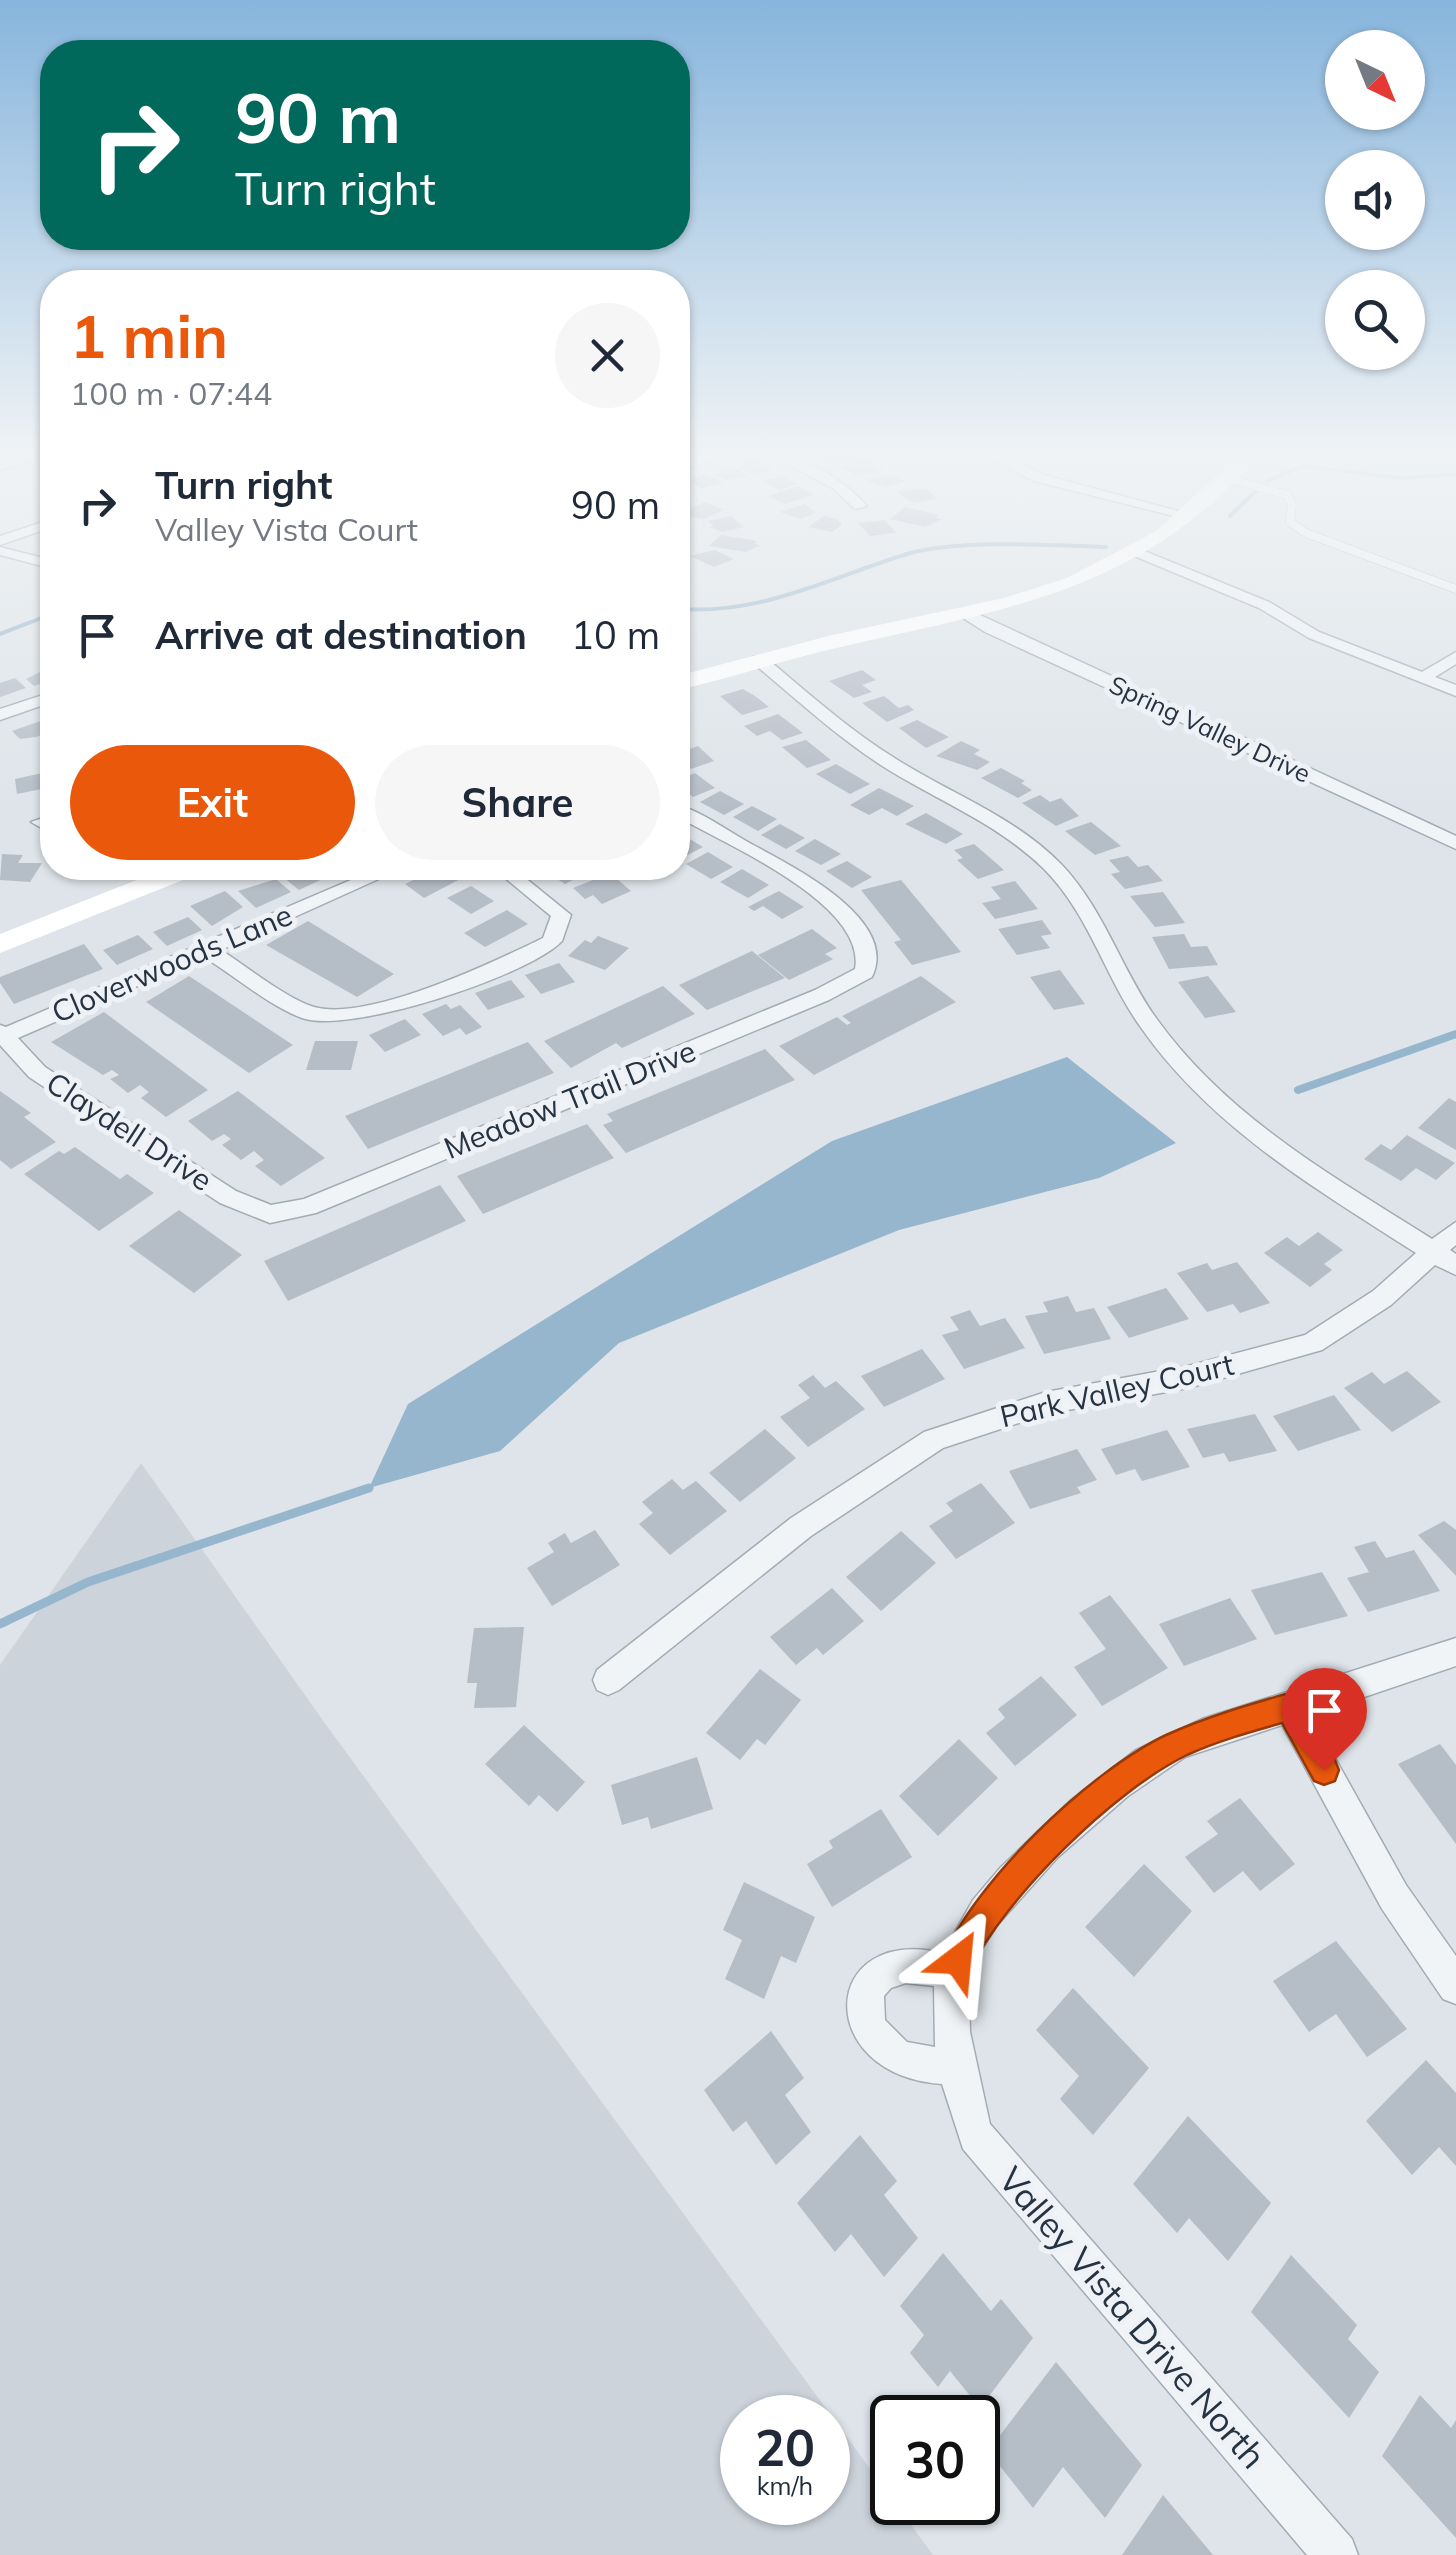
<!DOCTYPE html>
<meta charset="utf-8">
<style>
body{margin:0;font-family:Mulish,sans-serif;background:#f6f6f7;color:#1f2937;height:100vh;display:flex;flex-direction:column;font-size:38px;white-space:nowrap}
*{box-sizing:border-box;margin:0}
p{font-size:32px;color:#747a83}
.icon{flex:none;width:55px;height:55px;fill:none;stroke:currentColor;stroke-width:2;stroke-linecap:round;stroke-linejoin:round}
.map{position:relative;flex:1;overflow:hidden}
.details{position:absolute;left:40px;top:270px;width:650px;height:610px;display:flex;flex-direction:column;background:#fff;border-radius:40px;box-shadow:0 2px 8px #0004}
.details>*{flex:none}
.guide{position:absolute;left:40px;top:40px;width:650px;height:210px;border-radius:40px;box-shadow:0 2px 8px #0004;background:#00695c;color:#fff;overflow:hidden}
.needle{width:65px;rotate:137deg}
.tools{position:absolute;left:1325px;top:30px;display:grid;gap:20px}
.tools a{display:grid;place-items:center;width:100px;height:100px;border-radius:50%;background:#fff;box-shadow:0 2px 8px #0004;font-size:50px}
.speed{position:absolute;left:720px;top:2395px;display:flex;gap:20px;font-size:50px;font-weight:700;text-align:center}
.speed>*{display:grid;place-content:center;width:130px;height:130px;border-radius:50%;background:#fff;box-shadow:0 2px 8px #0004;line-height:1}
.speed small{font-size:25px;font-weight:400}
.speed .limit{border:5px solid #111;border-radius:15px;background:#fff;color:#111}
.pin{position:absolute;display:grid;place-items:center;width:85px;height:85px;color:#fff;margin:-102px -42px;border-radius:50% 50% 50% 0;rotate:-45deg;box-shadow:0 0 10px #0007}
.pin .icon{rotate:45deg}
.me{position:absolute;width:110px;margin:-55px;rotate:29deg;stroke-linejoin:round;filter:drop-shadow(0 0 8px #0008)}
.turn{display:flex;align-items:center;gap:35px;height:210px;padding:0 30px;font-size:45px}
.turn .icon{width:130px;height:130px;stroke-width:2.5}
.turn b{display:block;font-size:70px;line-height:85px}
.round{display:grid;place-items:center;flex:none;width:105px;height:105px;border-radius:52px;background:#f6f6f7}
.head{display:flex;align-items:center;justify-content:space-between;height:170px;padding:0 30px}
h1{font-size:60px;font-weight:700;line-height:75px;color:#ea580c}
.cta{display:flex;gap:20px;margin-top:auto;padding:20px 30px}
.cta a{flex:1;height:115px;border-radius:60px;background:#ea580c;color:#fff;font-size:40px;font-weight:700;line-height:115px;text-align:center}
.cta a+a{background:#f6f6f7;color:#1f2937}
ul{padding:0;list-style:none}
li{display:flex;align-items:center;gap:30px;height:130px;padding:0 30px}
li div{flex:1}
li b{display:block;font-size:38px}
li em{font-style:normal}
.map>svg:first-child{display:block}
</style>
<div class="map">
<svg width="1456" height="2555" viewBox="0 0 1456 2555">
<rect width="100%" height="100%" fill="#dee4e9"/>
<path fill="#ccd3db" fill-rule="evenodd" d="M141 1463 324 1722 933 2555H0V1665ZM742 2418H828V2502H742Z"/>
<path fill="#96b6cd" d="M1067 1057 1176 1143 1099 1178 899 1230 619 1343 500 1451 369 1488 408 1404 832 1141Z"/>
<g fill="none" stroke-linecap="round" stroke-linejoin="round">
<g stroke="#96b6cd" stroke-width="4">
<path d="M1267 481 1303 466 1402 478 1456 474"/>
<path d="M1230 516 1257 490"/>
<path d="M678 609C762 615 829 578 907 554 958 539 1052 545 1106 547"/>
<path d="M0 634 52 614"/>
</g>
<path stroke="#96b6cd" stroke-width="8" d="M1298 1090 1456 1034"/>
<path stroke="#96b6cd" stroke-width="9" d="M0 1624 88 1582 369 1488"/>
</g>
<g fill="#b5bdc7">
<path d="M829 452H849L862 458 839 465 818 456Z"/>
<path d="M755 459 774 469 755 475 739 467Z"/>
<path d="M860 461H869L885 470 849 477 854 473 839 468Z"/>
<path d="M729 466 749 475 726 480 716 475 721 471 717 469Z"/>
<path d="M704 473 724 483 702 488 688 482Z"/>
<path d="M891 474 906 481 887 487 866 481Z"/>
<path d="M782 476 798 484 779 490 762 481Z"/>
<path d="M799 486 813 495 785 504 768 496Z"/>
<path d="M927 489 937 499 913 503 896 491Z"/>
<path d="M705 502 724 510 703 519 678 514Z"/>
<path d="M805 504 816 513 800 519 780 512Z"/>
<path d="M905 507 939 515 935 518 942 519 925 527 890 519Z"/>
<path d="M731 516 744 527 722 532 709 527 714 526 708 521Z"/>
<path d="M824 516 837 519 842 525 832 532 808 527Z"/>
<path d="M885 520 896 533 870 536 858 523Z"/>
<path d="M721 535 757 541 754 544 761 545 746 552 709 546Z"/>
<path d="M715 550 734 559 714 567 690 556Z"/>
<path d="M52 666V680L34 686 26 679Z"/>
<path d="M862 670 876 680 862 685 872 692 854 698 829 681Z"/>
<path d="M15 678 26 688 0 697V683Z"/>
<path d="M743 689 755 696 769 707 742 715 720 696Z"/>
<path d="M884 696 899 708 908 705 914 710 887 722 862 703Z"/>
<path d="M778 714 803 733 782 740 770 731 757 736 744 726Z"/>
<path d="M52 717V731L36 737 20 739 12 731Z"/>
<path d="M917 720 949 737 926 748 899 728Z"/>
<path d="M806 740 831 760 807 768 782 747Z"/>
<path d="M961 741 980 750 974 754 990 762 977 770 936 756Z"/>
<path d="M698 746 714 761 691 769 678 753Z"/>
<path d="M836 764 870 784 850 794 816 774Z"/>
<path d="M1001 768 1025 781 1021 783 1032 790 1018 798 981 778Z"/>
<path d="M52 771V787L17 794 15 779Z"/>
<path d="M695 773 715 788 693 797 678 785V780Z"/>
<path d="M879 788 914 806 897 816 882 808 869 815 850 805Z"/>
<path d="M720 791 744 804 724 815 700 802Z"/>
<path d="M1040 795 1050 802 1061 798 1079 816 1056 826 1022 803Z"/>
<path d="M752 806 777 819 758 831 733 817Z"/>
<path d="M926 813 963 834 946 844 905 824Z"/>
<path d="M1091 822 1121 846 1095 855 1065 831Z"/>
<path d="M780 824 805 838 786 849 761 835Z"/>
<path d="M678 832 703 847 682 858 678 856Z"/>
<path d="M815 839 841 854 821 865 795 851Z"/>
<path d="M974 844 1004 870 978 879 957 860 963 858 954 850Z"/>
<path d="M708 852 733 867 711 879 686 864Z"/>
<path d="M2 854 23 855 18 863H42L30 882 0 880Z"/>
<path d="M1128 856 1138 867 1148 865 1163 881 1125 889 1111 874 1120 872 1109 860Z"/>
<path d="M847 861 872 877 852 888 826 871Z"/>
<path d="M305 868H322L331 875 299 890 283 877Z"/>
<path d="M438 868H453L466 876 424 898 405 884Z"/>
<path d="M540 868H581L588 872 565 884Z"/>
<path d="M742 869 769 885 748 898 720 882Z"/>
<path d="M610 873 631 891 602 904 593 895 585 899 573 888Z"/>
<path d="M276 879 291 892 256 908 238 891Z"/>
<path d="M901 880 961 952 912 965 894 942 901 940 861 890Z"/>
<path d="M1015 881 1038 909 995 919 982 903 1001 899 991 887Z"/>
<path d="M471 886 494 901 471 914 447 898Z"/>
<path d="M225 891 243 907 212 926 190 906Z"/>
<path d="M779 891 804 907 782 919 763 906 754 911 748 907Z"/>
<path d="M1163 892 1185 923 1155 927 1130 896Z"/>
<path d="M507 910 528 924 485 947 464 933Z"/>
<path d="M188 917 202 930 167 946 153 932Z"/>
<path d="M1042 920 1052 934 1041 936 1050 948 1017 955 998 929Z"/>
<path d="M308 921 394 974 357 997 266 945Z"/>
<path d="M812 929 837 948 825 954 833 959 789 980 758 955Z"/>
<path d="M1184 934 1191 947 1207 946 1218 965 1169 969 1152 937Z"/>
<path d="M138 935 153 949 117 965 103 950Z"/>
<path d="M598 936 629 948 605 970 568 956 585 940 591 943Z"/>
<path d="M84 944 103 969 14 1004 0 983V977Z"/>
<path d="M752 951 785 978 707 1010 679 985Z"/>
<path d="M559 963 575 982 541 994 525 975Z"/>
<path d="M1060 970 1085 1004 1054 1010 1030 977Z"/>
<path d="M189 976 293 1045 249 1073 146 1002Z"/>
<path d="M921 976 956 1002 814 1075 779 1046 837 1017 847 1025 851 1023 842 1016Z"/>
<path d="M1208 976 1236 1012 1205 1018 1178 982Z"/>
<path d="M511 980 525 997 488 1010 475 993Z"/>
<path d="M663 986 695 1014 622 1048 616 1043 571 1068 544 1041Z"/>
<path d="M446 1004 451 1009 460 1005 482 1027 466 1035 460 1028 443 1036 422 1014Z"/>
<path d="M104 1012 208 1090 166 1117 141 1098 149 1092 140 1085 128 1093 110 1079 119 1075 112 1070 103 1075 51 1042Z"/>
<path d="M405 1019 421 1035 385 1052 369 1035Z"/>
<path d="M315 1041H358L351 1070H306Z"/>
<path d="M528 1042 554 1073 368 1149 345 1116Z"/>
<path d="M765 1049 795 1080 626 1153 603 1125 613 1121 607 1114Z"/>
<path d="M0 1091 31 1113 24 1117 56 1142 11 1169 0 1160Z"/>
<path d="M238 1091 325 1158 281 1186 255 1166 264 1160 254 1151 241 1160 222 1145 231 1139 224 1134 212 1141 188 1121Z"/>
<path d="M1449 1098 1456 1102V1150L1418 1128Z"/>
<path d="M587 1124 614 1158 483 1214 457 1176Z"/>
<path d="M1407 1135 1455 1163 1436 1180 1416 1168 1401 1181 1364 1159 1381 1144 1391 1150Z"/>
<path d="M75 1147 120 1179 127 1174 154 1193 99 1231 24 1174 59 1151 64 1154Z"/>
<path d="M440 1185 466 1221 288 1301 264 1261Z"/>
<path d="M179 1210 242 1255 194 1293 129 1246Z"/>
<path d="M1318 1232 1343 1250 1324 1264 1332 1270 1310 1287 1264 1253 1287 1237 1299 1246Z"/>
<path d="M1237 1262 1270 1303 1240 1313 1233 1304 1207 1312 1177 1273 1207 1263 1212 1270Z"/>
<path d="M1166 1288 1189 1319 1129 1338 1107 1307Z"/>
<path d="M1068 1296 1076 1312 1094 1308 1111 1339 1044 1354 1025 1316 1048 1312 1043 1302Z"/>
<path d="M970 1310 980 1326 1005 1318 1025 1348 964 1369 942 1335 959 1330 950 1317Z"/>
<path d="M922 1349 945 1379 884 1407 861 1376Z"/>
<path d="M1407 1371 1441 1402 1392 1432 1344 1388 1372 1372 1384 1384Z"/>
<path d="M813 1375 825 1388 836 1381 865 1409 808 1447 780 1417 810 1398 798 1385Z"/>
<path d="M1334 1395 1361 1430 1298 1451 1273 1416Z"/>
<path d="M1255 1414 1277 1451 1229 1462 1224 1453 1203 1458 1187 1429Z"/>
<path d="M765 1429 796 1458 740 1502 709 1473Z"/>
<path d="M1167 1430 1190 1467 1142 1481 1135 1469 1116 1475 1101 1449Z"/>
<path d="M1077 1449 1097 1480 1077 1487 1081 1493 1030 1509 1009 1471Z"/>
<path d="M672 1479 683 1490 696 1481 727 1511 670 1555 639 1524 653 1513 642 1502Z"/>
<path d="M981 1483 1015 1523 956 1559 929 1526 953 1511 946 1503Z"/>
<path d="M1444 1521 1456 1530V1576L1418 1535Z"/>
<path d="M595 1530 620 1565 552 1606 527 1568 554 1552 548 1543 565 1533 571 1543Z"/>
<path d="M901 1531 936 1563 881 1611 846 1577Z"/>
<path d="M1375 1541 1386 1558 1414 1550 1440 1591 1368 1612 1347 1578 1369 1572 1354 1547Z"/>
<path d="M1322 1572 1348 1616 1275 1635 1251 1590Z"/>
<path d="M832 1588 864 1621 823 1655 817 1648 796 1665 770 1637Z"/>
<path d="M1110 1595 1168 1668 1102 1706 1074 1667 1106 1649 1079 1613Z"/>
<path d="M1230 1598 1257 1639 1184 1666 1159 1624Z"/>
<path d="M524 1627 516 1707 474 1708 477 1683H467L474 1628Z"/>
<path d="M760 1669 801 1700 765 1745 757 1739 740 1760 706 1733Z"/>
<path d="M1041 1676 1077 1715 1015 1766 986 1733 1005 1718 998 1709Z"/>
<path d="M524 1725 585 1782 557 1812 539 1795 529 1806 485 1764Z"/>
<path d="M959 1739 998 1778 938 1836 899 1796Z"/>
<path d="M1440 1744 1456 1765V1844L1398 1764Z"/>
<path d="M697 1757 713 1809 651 1829 648 1817 622 1825 611 1785Z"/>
<path d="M1240 1798 1295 1864 1260 1891 1243 1871 1214 1893 1185 1857 1218 1834 1207 1821Z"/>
<path d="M881 1809 912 1857 832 1907 807 1864 833 1848 829 1841Z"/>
<path d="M1144 1864 1192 1911 1134 1977 1085 1927Z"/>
<path d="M744 1882 815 1917 796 1963 781 1956 764 1999 725 1979 742 1940 723 1930Z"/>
<path d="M1336 1941 1407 2029 1367 2057 1336 2014 1309 2032 1273 1981Z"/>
<path d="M1073 1988 1149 2068 1093 2135 1060 2099 1079 2076 1036 2030Z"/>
<path d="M771 2031 804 2078 785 2095 811 2132 776 2165 746 2121 733 2132 704 2090Z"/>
<path d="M1426 2060 1456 2093V2166L1439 2147 1412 2175 1366 2121Z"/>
<path d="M1188 2116 1271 2203 1228 2261 1189 2218 1177 2233 1133 2184Z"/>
<path d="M860 2135 897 2181 884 2195 918 2238 884 2277 851 2234 835 2252 797 2203Z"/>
<path d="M943 2253 991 2311 1001 2299 1033 2338 980 2408 950 2371 938 2387 910 2353 924 2335 900 2306Z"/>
<path d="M1291 2255 1357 2325 1348 2339 1379 2372 1349 2418 1251 2312Z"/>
<path d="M1056 2362 1142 2465 1105 2518 1063 2467 1033 2508 988 2451Z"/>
<path d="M1420 2395 1451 2428 1456 2420V2538L1382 2456Z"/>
<path d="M1163 2495 1213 2555H1122Z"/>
</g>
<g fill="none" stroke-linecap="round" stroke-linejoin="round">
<g stroke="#a3abb4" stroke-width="9">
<path id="service" d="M1223 477 1287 495 1292 504 1290 522 1306 533 1456 589"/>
</g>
<g stroke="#a3abb4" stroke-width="3">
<g id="minor">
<path d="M33 452 52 453 0 470V462Z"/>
<path d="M716 452H736L678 472V464Z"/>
<path d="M765 452C800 452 844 480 867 506L855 509 834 489Z"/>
<path d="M975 452H992L1044 475 1193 515 1186 519 1034 481Z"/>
<path d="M52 519V527L0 545V536Z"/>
<path d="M0 547 51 560 52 564 46 567 0 555Z"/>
<path d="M1137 548 1269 602 1319 632 1422 672 1456 652V664L1435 677 1456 685V696L1309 638 1259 608 1132 555V549Z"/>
<path d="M965 608 1456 836V849L985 632 960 616V610Z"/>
<path d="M753 657H765C807 692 849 730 896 759 951 794 1014 816 1061 864 1104 909 1121 969 1156 1018 1226 1116 1332 1176 1432 1239L1456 1222V1245L1450 1250 1456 1254V1275L1435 1265 1391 1305 1322 1350 1188 1388 1046 1414 943 1448 811 1536 619 1690 608 1695 597 1690 593 1680 597 1670 791 1518 924 1432 1046 1392 1188 1366 1305 1335 1373 1291 1416 1253C1316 1189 1212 1128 1142 1029 1105 978 1089 913 1043 868 997 823 938 801 884 767 837 737 796 699 753 663Z"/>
<path d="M52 692V702L0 720V709Z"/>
<path d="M678 805C702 812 725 829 746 841 785 863 901 917 872 977L829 1000 316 1213 270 1223 220 1203 29 1077 0 1045V1025L6 1027 379 868H403L221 950C246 966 287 999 314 1007 368 1022 494 962 543 938L551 916 493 868H513L571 915 562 941C529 976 348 1035 302 1018 271 1007 233 975 204 957L18 1038 45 1067 236 1191 271 1205 304 1199 815 990 855 969C867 904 725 844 678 817Z"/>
<path d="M52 815V825L40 827 31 822Z"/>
<path d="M1456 1638V1666L1311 1715 1406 1885 1456 1956V2004L1443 1999 1382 1909 1282 1725 1185 1757 1128 1796 1058 1857 998 1924 978 1955 969 1990 970 2032 990 2124 1352 2539 1358 2555H1307L963 2149 942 2084C812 2075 819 1924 943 1953L973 1900 1001 1867 1070 1801 1136 1750 1202 1719ZM906 1983 934 1986 935 2047 907 2042 885 2020 884 1996 891 1988Z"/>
</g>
</g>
<path stroke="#bcc2c8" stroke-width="2.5" stroke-dasharray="4 4" stroke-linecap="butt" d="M1363 452 1456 467"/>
<use href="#service" stroke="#f1f4f7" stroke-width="8"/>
<use href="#minor" fill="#f1f4f7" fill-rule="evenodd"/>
<g fill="#fff" fill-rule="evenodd">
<path d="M1242 452H1262C1145 591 1006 609 841 647 786 659 732 678 678 690V676L832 635 1004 598 1067 578 1156 531Z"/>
<path d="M167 868H202L198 874 0 953V934Z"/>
</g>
</g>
<linearGradient id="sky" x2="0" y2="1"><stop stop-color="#87b5dd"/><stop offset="0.56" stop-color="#f0f3f5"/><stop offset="1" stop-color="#f0f3f5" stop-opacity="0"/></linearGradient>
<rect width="1456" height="810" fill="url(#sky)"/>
<path fill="#ea580c" stroke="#983908" stroke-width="2.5" d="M1289 1693 1299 1697 1335 1760 1339 1770 1335 1781 1324 1785 1314 1781 1282 1723C1250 1732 1218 1741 1187 1755 1113 1791 1005 1898 969 1971L958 1975 947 1971 942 1960C974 1882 1090 1771 1166 1735 1206 1717 1247 1705 1289 1693Z"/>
<g text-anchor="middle" stroke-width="10" stroke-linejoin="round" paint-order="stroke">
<g font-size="25" fill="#263342" stroke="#eef2f7">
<text transform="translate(1210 729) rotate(25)" y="9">Spring Valley Drive</text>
</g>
<g font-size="30" fill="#263342" stroke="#eef2f7">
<text transform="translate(172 964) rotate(-23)" y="10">Cloverwoods Lane</text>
<text transform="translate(570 1100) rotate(-22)" y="10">Meadow Trail Drive</text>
<text transform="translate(129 1132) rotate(33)" y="10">Claydell Drive</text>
<text transform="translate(1117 1391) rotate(-13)" y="10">Park Valley Court</text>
</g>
<g font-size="35" fill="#263342" stroke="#eef2f7">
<text transform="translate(1132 2318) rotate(49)" y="12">Valley Vista Drive North</text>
</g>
</g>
</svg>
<div class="tools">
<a><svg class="needle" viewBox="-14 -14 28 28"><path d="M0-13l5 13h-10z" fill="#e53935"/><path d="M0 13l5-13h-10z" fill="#747a83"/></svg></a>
<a><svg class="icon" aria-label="sound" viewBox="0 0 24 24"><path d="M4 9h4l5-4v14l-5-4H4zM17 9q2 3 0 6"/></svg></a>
<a><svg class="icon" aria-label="search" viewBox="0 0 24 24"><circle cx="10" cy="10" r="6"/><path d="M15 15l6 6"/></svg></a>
</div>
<div class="speed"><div>20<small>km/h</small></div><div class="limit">30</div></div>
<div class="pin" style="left:1324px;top:1770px;background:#d93025"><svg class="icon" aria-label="arrive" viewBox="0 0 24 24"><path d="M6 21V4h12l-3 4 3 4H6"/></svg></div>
<svg class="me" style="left:958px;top:1960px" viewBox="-20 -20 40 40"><path d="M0-17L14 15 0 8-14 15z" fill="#ea580c" stroke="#fff" stroke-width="4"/></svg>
<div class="guide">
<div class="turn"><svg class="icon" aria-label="right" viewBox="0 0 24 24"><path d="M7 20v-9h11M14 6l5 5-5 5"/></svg><div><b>90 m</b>Turn right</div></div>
</div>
<section class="details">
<div class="head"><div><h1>1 min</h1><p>100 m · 07:44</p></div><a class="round"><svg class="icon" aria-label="close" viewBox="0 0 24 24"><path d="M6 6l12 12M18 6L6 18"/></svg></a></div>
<ul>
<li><svg class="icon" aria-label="right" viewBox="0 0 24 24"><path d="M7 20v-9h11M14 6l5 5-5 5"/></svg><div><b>Turn right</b><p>Valley Vista Court</p></div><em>90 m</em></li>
<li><svg class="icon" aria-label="arrive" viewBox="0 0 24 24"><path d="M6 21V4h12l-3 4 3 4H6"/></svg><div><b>Arrive at destination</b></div><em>10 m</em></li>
</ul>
<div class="cta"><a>Exit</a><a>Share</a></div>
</section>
</div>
